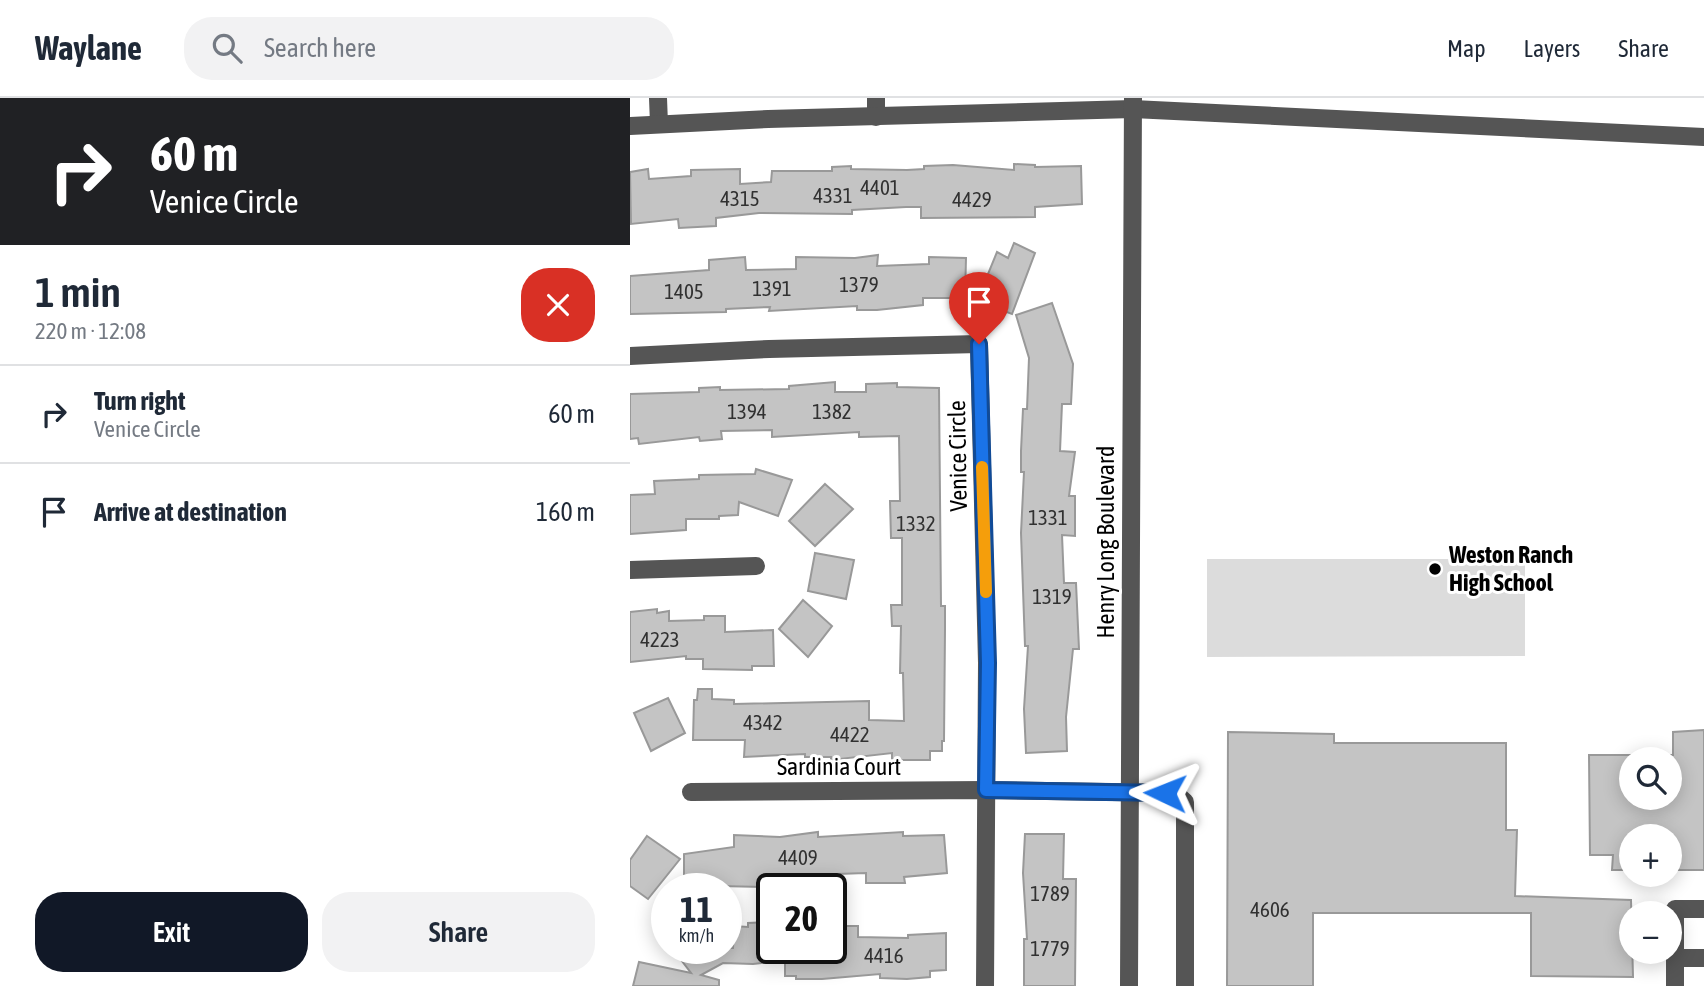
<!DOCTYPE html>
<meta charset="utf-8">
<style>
body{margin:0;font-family:"Asap Condensed",sans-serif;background:#f2f2f3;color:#1f2937;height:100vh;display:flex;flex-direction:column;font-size:26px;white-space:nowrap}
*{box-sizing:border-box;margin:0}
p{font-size:23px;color:#747a83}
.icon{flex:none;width:38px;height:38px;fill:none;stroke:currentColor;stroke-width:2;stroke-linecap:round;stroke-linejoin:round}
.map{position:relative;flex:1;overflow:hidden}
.details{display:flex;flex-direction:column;background:#fff;width:630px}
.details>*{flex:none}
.top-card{background:#202124;color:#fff;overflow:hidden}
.buttons{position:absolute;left:989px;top:649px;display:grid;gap:14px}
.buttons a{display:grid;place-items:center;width:63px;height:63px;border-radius:50%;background:#fff;box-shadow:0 4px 18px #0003;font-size:35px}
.speed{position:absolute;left:21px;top:775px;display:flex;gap:14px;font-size:35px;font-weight:700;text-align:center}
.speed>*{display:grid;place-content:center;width:91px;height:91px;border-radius:50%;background:#fff;box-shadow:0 4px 18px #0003;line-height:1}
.speed small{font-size:18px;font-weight:400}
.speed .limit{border:4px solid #111;border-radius:10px;background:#fff;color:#111}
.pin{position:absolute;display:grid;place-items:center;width:60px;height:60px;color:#fff;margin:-72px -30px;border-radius:50% 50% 50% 0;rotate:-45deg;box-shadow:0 0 7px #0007}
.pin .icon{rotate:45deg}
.me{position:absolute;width:77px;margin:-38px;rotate:272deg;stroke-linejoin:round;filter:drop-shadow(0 0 5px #0008)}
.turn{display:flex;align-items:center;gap:24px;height:147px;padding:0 35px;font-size:32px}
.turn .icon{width:91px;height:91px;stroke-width:2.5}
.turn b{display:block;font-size:49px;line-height:60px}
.round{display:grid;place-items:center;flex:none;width:74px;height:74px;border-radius:28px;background:#f2f2f3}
.head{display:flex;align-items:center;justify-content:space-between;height:119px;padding:0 35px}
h1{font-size:42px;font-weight:600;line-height:52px}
.action{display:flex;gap:14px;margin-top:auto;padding:14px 35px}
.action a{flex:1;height:80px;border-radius:28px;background:#111827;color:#fff;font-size:28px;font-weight:600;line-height:80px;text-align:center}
.action a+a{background:#f2f2f3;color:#1f2937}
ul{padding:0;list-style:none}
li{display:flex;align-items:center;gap:21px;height:98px;padding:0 35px;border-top:2px solid #e0e1e3}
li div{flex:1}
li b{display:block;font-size:26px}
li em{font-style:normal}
header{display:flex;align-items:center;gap:42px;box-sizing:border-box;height:98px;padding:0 35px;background:#fff;border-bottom:2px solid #e0e1e3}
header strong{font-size:33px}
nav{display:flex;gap:38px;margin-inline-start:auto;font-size:24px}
.search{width:490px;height:63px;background:#f2f2f3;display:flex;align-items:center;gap:18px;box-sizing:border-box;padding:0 24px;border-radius:28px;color:#747a83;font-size:26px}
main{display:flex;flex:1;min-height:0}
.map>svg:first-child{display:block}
</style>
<header>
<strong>Waylane</strong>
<div class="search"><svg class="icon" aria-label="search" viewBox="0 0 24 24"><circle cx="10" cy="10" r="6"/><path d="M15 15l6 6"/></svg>Search here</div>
<nav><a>Map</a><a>Layers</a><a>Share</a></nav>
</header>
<main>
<section class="details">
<div class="top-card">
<div class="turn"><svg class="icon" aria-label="right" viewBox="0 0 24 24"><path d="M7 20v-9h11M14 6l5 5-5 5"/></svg><div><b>60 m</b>Venice Circle</div></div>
</div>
<div class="head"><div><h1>1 min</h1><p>220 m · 12:08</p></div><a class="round" style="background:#d93025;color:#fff"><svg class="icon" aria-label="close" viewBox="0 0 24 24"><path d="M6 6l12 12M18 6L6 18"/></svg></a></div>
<ul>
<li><svg class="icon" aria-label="right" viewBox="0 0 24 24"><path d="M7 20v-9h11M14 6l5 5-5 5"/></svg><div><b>Turn right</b><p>Venice Circle</p></div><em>60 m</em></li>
<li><svg class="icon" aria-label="arrive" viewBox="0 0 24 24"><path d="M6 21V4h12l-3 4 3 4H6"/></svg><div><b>Arrive at destination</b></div><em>160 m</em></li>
</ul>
<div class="action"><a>Exit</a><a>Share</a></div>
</section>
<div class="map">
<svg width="1074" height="888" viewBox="0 0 1074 888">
<rect width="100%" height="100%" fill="#fff"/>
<path fill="#dcdcdc" d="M577 461H895V558L577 559Z"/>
<g fill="#c4c4c4" stroke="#999" stroke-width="2">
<path d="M384 66 405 67V69L451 68 452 106 405 109V119L291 120V109H276L222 112V116L129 115 86 120V128L49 130 48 121 1 126 0 74 18 71 19 81 61 78V72L110 71V86L141 84 142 73H202V69L221 68V71L277 72 294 71V68L323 67 384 72Z"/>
<path d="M384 145 405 155 382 216 347 203 367 154 378 160Z"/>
<path d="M248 157 247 168 299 166V159L336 160 335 200H293V207L247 212H227V208L139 213 140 209 96 211V214L0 216V178L79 172V162L115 159 116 172 166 171V159L225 160Z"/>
<path d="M422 205 443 266 441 306H432L430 353 445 354 439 398H445V438L432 437 434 485H446L449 551H443L436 619 437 653 396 655 394 611 398 548H395L391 435 394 374H391V353L393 311H397L399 260 386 217Z"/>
<path d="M205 284V294H236V286L267 285V289L309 290 311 508H315V531L314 643H312V653H300V662H262V655L201 662V659H175V656L114 659 115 642H63L64 602H67L68 591H82V601L104 602V606L239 603V622L274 623 273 575H270L271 528H262L261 507H272V440H261L260 403H270L269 338 229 339V334L142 339V332L91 333 92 341 70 343 69 339 9 346 8 340 0 341V296L69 294V290L90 289V292L159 291V288Z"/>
<path d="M126 371 162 382 148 418 109 404 108 417 89 418V421H56V432L0 436V397L25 396 24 383 69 381V377L125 376Z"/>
<path d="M195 386 223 411 185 448 159 423Z"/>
<path d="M185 455 224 462 216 501 178 493Z"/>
<path d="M173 502 202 528 178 559 149 531Z"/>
<path d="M27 511V515L39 513V523L74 522V518H95V534L143 532 144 568H122V572L73 571V561H56V558L0 564V514Z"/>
<path d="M38 600 55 635 21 653 4 615Z"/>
<path d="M1074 632V772H1040V738H1001V772H982L983 757H960L959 657H1001V700H1040V657H1043V634Z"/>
<path d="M598 634 704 636V645H876V732H887L885 798 1001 802 1003 879 901 878V815H683V888H597Z"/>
<path d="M188 734V739L273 734V738L314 737 317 775 274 779 275 785H236V775L207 776V779L188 780V790L89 788V791H54V756L104 749V737L150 739Z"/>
<path d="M395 736H434L433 781H446L445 888H394V841H397L393 775Z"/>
<path d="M17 738 50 761 18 801 0 788V762Z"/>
<path d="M142 824V864L123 866 93 865 71 877 89 882V888H3L9 864 61 875 42 850H103L104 828 118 829V825Z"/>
<path d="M201 828H228V839L278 840V837L316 835V872L300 873V879L277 881 250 880V876L192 881H166V878H155V850H201Z"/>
</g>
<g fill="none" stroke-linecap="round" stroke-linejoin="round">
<g stroke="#555" stroke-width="18">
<path d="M28 0 29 26"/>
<path d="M246 0V19"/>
<path d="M0 28 138 21 503 11 1074 39"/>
<path d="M0 258 139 251 349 246 357 565 355 888"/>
<path d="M0 472 126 468"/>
<path d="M61 694 356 692 545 695 555 704V888"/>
<path d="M1045 860H1074"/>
<path d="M499 888 503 0"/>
<path d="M1045 888V811H1074"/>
</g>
</g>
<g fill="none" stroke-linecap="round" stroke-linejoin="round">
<g stroke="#114b97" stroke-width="18">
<path id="route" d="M349 246 358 565 356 692 535 695"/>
</g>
<use href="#route" stroke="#1a73e8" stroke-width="12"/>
<path stroke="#f59e0b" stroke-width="12" d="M352 369 356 494"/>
</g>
<circle fill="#000" stroke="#fff" stroke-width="2.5" cx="805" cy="471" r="7"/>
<g text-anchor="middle" stroke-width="6" stroke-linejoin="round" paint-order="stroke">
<g font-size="21" fill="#313131">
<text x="250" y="97">4401</text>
<text x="203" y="105">4331</text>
<text x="110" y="108">4315</text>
<text x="342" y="109">4429</text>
<text x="229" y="194">1379</text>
<text x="142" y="198">1391</text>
<text x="54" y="201">1405</text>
<text x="117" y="321">1394</text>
<text x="202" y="321">1382</text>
<text x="418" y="427">1331</text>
<text x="286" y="433">1332</text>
<text x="422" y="506">1319</text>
<text x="30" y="549">4223</text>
<text x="133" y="632">4342</text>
<text x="220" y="644">4422</text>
<text x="168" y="767">4409</text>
<text x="420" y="803">1789</text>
<text x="640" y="819">4606</text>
<text x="420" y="858">1779</text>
<text x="254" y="865">4416</text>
</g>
<g font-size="24" fill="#000" stroke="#fff">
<text transform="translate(328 358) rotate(-91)" y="8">Venice Circle</text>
<text transform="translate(476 444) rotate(-90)" y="8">Henry Long Boulevard</text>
<text x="209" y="677">Sardinia Court</text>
</g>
<g font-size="24" font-weight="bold" fill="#000" stroke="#fff" text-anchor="start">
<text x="819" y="465">Weston Ranch<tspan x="819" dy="28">High School</tspan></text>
</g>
</g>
</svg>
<div class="buttons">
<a><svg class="icon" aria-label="search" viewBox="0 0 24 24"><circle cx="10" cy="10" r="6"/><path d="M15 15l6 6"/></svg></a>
<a>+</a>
<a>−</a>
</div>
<div class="speed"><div>11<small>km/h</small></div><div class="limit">20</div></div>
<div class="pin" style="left:349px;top:246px;background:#d93025"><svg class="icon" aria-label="arrive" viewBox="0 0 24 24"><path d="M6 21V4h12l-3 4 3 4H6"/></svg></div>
<svg class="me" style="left:535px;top:695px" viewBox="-20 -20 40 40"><path d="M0-17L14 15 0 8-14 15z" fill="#1a73e8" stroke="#fff" stroke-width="4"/></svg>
</div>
</main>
